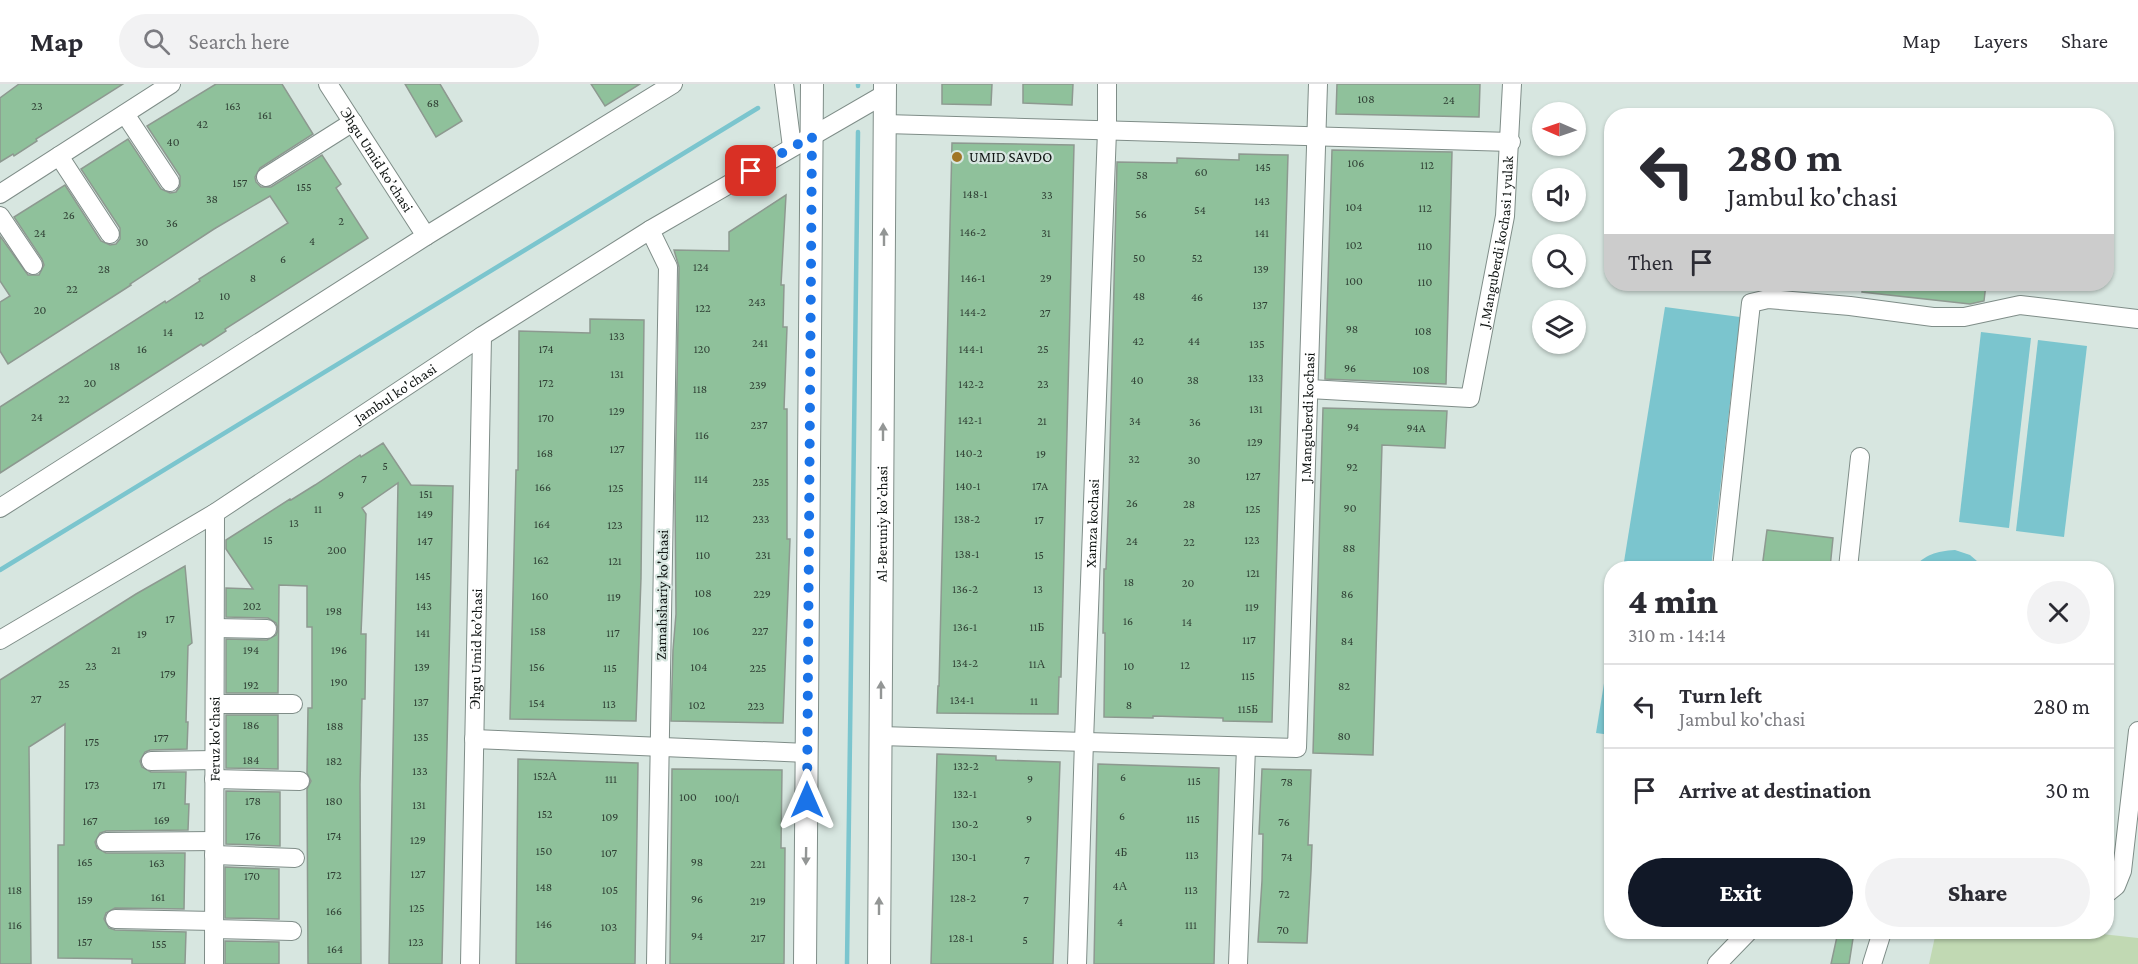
<!DOCTYPE html>
<meta charset="utf-8">
<style>
body{margin:0;font-family:"Crimson Pro",serif;background:#f2f2f3;color:#2b2b33;height:100vh;display:flex;flex-direction:column;font-size:22px;white-space:nowrap}
*{box-sizing:border-box;margin:0}
p{font-size:20px;color:#7c7c81}
.icon{flex:none;width:33px;height:33px;fill:none;stroke:currentColor;stroke-width:2;stroke-linecap:round;stroke-linejoin:round}
.map{position:relative;flex:1;overflow:hidden}
.side{position:absolute;left:1604px;top:477px;width:510px;height:378px;display:flex;flex-direction:column;background:#fff;border-radius:24px;box-shadow:0 2px 4px #0004}
.side>*{flex:none}
.hud{position:absolute;left:1604px;top:24px;width:510px;height:183px;border-radius:24px;box-shadow:0 2px 4px #0004;background:#fff;color:#2b2b33;overflow:hidden}
.needle{width:39px;rotate:272deg}
.buttons{position:absolute;left:1532px;top:18px;display:grid;gap:12px}
.buttons a{display:grid;place-items:center;width:54px;height:54px;border-radius:50%;background:#fff;box-shadow:0 2px 4px #0004;font-size:30px}
.pin{position:absolute;display:grid;place-items:center;width:51px;height:51px;color:#fff;margin:-26px;border-radius:12px;box-shadow:0 3px 9px #0006}
.me{position:absolute;width:66px;margin:-33px;rotate:0deg;stroke-linejoin:round;filter:drop-shadow(0 0 4px #0008)}
.turn{display:flex;align-items:center;gap:21px;height:126px;padding:0 24px;font-size:27px}
.turn .icon{width:78px;height:78px;stroke-width:2.5}
.turn b{display:block;font-size:42px;line-height:51px}
.then{display:flex;align-items:center;height:57px;padding:0 24px;background:#0003;gap:12px;font-size:22px}
.round{display:grid;place-items:center;flex:none;width:63px;height:63px;border-radius:32px;background:#f2f2f3}
.head{display:flex;align-items:center;justify-content:space-between;height:102px;padding:0 24px}
h1{font-size:36px;font-weight:800;line-height:45px}
.action{display:flex;gap:12px;margin-top:auto;padding:12px 24px}
.action a{flex:1;height:69px;border-radius:36px;background:#111827;color:#fff;font-size:24px;font-weight:800;line-height:69px;text-align:center}
.action a+a{background:#f2f2f3;color:#2b2b33}
ul{padding:0;list-style:none}
li{display:flex;align-items:center;gap:18px;height:84px;padding:0 24px;border-top:2px solid #e1e1e2}
li div{flex:1}
li b{display:block;font-size:22px}
li em{font-style:normal}
header{display:flex;align-items:center;gap:36px;box-sizing:border-box;height:84px;padding:0 30px;background:#fff;border-bottom:2px solid #e1e1e2}
header strong{font-size:28px}
nav{display:flex;gap:33px;margin-inline-start:auto;font-size:21px}
.search{width:420px;height:54px;background:#f2f2f3;display:flex;align-items:center;gap:15px;box-sizing:border-box;padding:0 21px;border-radius:33px;color:#7c7c81;font-size:22px}
.map>svg:first-child{display:block}
</style>
<header>
<strong>Map</strong>
<div class="search"><svg class="icon" aria-label="search" viewBox="0 0 24 24"><circle cx="10" cy="10" r="6"/><path d="M15 15l6 6"/></svg>Search here</div>
<nav><a>Map</a><a>Layers</a><a>Share</a></nav>
</header>
<div class="map">
<svg width="2138" height="880" viewBox="0 0 2138 880">
<rect width="100%" height="100%" fill="#d7e6e0"/>
<path fill="#c1d9b3" d="M1936 848H2084L2138 854V880H1929Z"/>
<g fill="#7bc5ce">
<path d="M1665 223 1740 233 1711 484H1623Z"/>
<path d="M1981 248 2031 254 2009 444 1959 438Z"/>
<path d="M2038 256 2087 262 2064 453 2016 447Z"/>
<path d="M1955 466 1970 471 1985 484H1913C1925 471 1936 467 1955 466Z"/>
<path d="M1611 556V651L1596 649Z"/>
</g>
<g fill="none" stroke-linecap="round" stroke-linejoin="round">
<g stroke="#7bc5ce" stroke-width="4.5">
<path d="M858 2V0"/>
<path d="M0 486 758 24"/>
<path d="M847 880 858 48"/>
</g>
</g>
<g fill="#8fc19b" stroke="#8d9990" stroke-width="1.5">
<path d="M19 0H123L36 55 37 57 14 72 13 70 0 78V14Z"/>
<path d="M216 0H282L313 50 260 84 255 93 256 98 261 103H271L322 71 341 100 336 104 368 154 225 245 226 247 203 262 201 260 0 389V323L165 217 166 219 200 197 199 195 288 139 270 112 214 145 130 200 131 201 8 280 0 267V218L10 212 0 197V152L28 191H39L44 181 42 175 14 133 65 101 101 157 110 161 116 160 120 155V144L81 85 128 55 161 105 170 109 176 108 180 102V92L147 42Z"/>
<path d="M405 0H440L462 37 436 53Z"/>
<path d="M591 0H640L605 22Z"/>
<path d="M942 0H992L991 21 942 20Z"/>
<path d="M1023 0H1073L1072 21 1023 19Z"/>
<path d="M1337 0H1480L1479 33 1336 30Z"/>
<path d="M952 59 1074 61 1061 593H1059L1058 630 937 629 938 602H939Z"/>
<path d="M1332 66 1452 68 1446 300 1325 295Z"/>
<path d="M1239 70 1288 71 1272 638 1223 637V634L1153 632V634L1104 633 1105 549H1103L1104 485H1106L1109 405 1117 78 1177 79V74L1239 76Z"/>
<path d="M786 111 781 201H784L783 243H787L784 325H787V455H790L783 639 671 637 673 566 676 530 675 411 679 183 674 166 729 167V148Z"/>
<path d="M1863 200H1986L1984 217 1970 220 1862 208Z"/>
<path d="M590 235 644 236 641 494 636 637 510 635 516 386H518L519 247 590 249Z"/>
<path d="M1323 324 1447 327 1445 364 1382 361 1373 671 1313 669Z"/>
<path d="M383 359 411 401 453 402 442 880H389L398 399 362 424 366 430 361 550H366L365 615H362L360 701 361 880H308L307 705 311 697 307 689 308 624H312V543H307V502L279 501 278 609H226V555L267 556 276 551 278 545 276 539 268 534 226 533V504L253 505 226 465V456L290 415 291 416 315 401 360 371 361 373Z"/>
<path d="M1767 446 1833 454 1830 484H1762Z"/>
<path d="M185 482 192 559 188 562 186 638H188L187 665 150 666 145 668 140 677 142 683 151 688H186L185 720H189L188 746 106 747 100 749 95 758 97 764 106 769H185L184 825 115 824 106 829 104 835 109 844 115 846 186 848 185 880H132V875L58 874V761H64L65 640 29 663 31 880H0V596L136 510Z"/>
<path d="M226 631H278V685L226 684Z"/>
<path d="M937 670 996 672V676L1060 678 1053 880H931Z"/>
<path d="M518 675 638 679 635 880H516Z"/>
<path d="M1098 680 1219 684 1214 880H1094Z"/>
<path d="M672 685 782 686 781 764H785L784 880H670Z"/>
<path d="M1262 685 1311 686 1308 761H1312L1311 787 1307 859 1258 858 1262 797 1263 750H1259Z"/>
<path d="M226 707 280 708V762L226 760Z"/>
<path d="M225 783 279 785V835L225 834Z"/>
<path d="M1838 848H1854L1849 880H1831Z"/>
<path d="M225 857 279 858V880H225Z"/>
</g>
<g fill="none" stroke-linecap="round" stroke-linejoin="round">
<g stroke="#7f8d88" stroke-width="20">
<g id="minor">
<path id="s1" d="M328 0 426 152"/>
<path d="M784 0 792 63"/>
<path d="M125 30 170 98"/>
<path d="M885 40 1511 58"/>
<path d="M59 72 110 150"/>
<path d="M266 93 353 38"/>
<path d="M0 110 171 0"/>
<path d="M0 132 33 181"/>
<path d="M650 146 668 183 656 880"/>
<path id="s2" d="M1309 305 1470 314 1505 132 1512 0"/>
<path d="M0 424 426 152 673 0"/>
<path d="M1722 484 1751 219 1768 215 1850 222 1933 233H1964L2020 221 2138 235"/>
<path d="M1848 484 1860 373"/>
<path d="M215 544 267 545"/>
<path id="s3" d="M0 556 215 429 482 252 650 146 885 10"/>
<path d="M215 620H293"/>
<path id="s4" d="M880 652 1297 664 1318 0"/>
<path d="M474 655 807 669"/>
<path d="M151 677 214 676"/>
<path d="M214 695 300 697"/>
<path d="M106 758 214 757"/>
<path d="M214 771 295 774"/>
<path d="M2106 810 2116 802 2122 787 2138 647"/>
<path d="M115 835 214 837"/>
<path d="M214 845 292 847"/>
<path id="s5" d="M214 880 215 429"/>
<path id="s6" d="M470 880 482 252"/>
<path id="s7" d="M1077 880 1084 657 1107 47V0"/>
<path d="M1238 880 1246 663"/>
<path d="M1717 880 1748 848"/>
<path d="M1872 880 1882 848"/>
</g>
</g>
<g stroke="#7f8d88" stroke-width="24">
<g id="major">
<path d="M805 880 812 0"/>
<path id="s8" d="M879 880 885 0"/>
</g>
</g>
<use href="#minor" stroke="#fff" stroke-width="18"/>
<use href="#major" stroke="#fff" stroke-width="22"/>
</g>
<defs><path id="oneway-solid" d="M-6-.8H1V-3.2L6.5 0L1 3.2V.8H-6Z" transform="scale(1.5)"/></defs>
<g fill="#939695">
<use href="#oneway-solid" transform="translate(884 153) rotate(-90)"/>
<use href="#oneway-solid" transform="translate(883 348) rotate(-90)"/>
<use href="#oneway-solid" transform="translate(881 606) rotate(-90)"/>
<use href="#oneway-solid" transform="translate(806 772) rotate(91)"/>
<use href="#oneway-solid" transform="translate(879 822) rotate(-90)"/>
</g>
<g fill="none" stroke-linecap="round" stroke-linejoin="round">
<path stroke="#1a73e8" stroke-width="10" stroke-dasharray="0 18" d="M751 87 812 52 807 716"/>
</g>
<circle fill="#a17626" stroke="#d7e6e0" stroke-width="2" cx="957" cy="73" r="6"/>
<g text-anchor="middle" stroke-width="4.5" stroke-linejoin="round" paint-order="stroke">
<g font-size="12" fill="#304035">
<text x="1366" y="19">108</text>
<text x="1449" y="20">24</text>
<text x="433" y="23">68</text>
<text x="37" y="26">23</text>
<text x="233" y="26">163</text>
<text x="265" y="35">161</text>
<text x="202" y="44">42</text>
<text x="173" y="62">40</text>
<text x="1356" y="83">106</text>
<text x="1427" y="85">112</text>
<text x="1263" y="87">145</text>
<text x="1201" y="92">60</text>
<text x="1142" y="95">58</text>
<text x="240" y="103">157</text>
<text x="304" y="107">155</text>
<text x="975" y="114">148-1</text>
<text x="1047" y="115">33</text>
<text x="212" y="119">38</text>
<text x="1262" y="121">143</text>
<text x="1354" y="127">104</text>
<text x="1425" y="128">112</text>
<text x="1200" y="130">54</text>
<text x="1141" y="134">56</text>
<text x="69" y="135">26</text>
<text x="341" y="141">2</text>
<text x="172" y="143">36</text>
<text x="973" y="152">146-2</text>
<text x="40" y="153">24</text>
<text x="1046" y="153">31</text>
<text x="1262" y="153">141</text>
<text x="312" y="161">4</text>
<text x="142" y="162">30</text>
<text x="1354" y="165">102</text>
<text x="1425" y="166">110</text>
<text x="1139" y="178">50</text>
<text x="1197" y="178">52</text>
<text x="283" y="179">6</text>
<text x="701" y="187">124</text>
<text x="104" y="189">28</text>
<text x="1261" y="189">139</text>
<text x="253" y="198">8</text>
<text x="973" y="198">146-1</text>
<text x="1046" y="198">29</text>
<text x="1354" y="201">100</text>
<text x="1425" y="202">110</text>
<text x="72" y="209">22</text>
<text x="225" y="216">10</text>
<text x="1139" y="216">48</text>
<text x="1197" y="217">46</text>
<text x="757" y="222">243</text>
<text x="1260" y="225">137</text>
<text x="703" y="228">122</text>
<text x="40" y="230">20</text>
<text x="973" y="232">144-2</text>
<text x="1045" y="233">27</text>
<text x="199" y="235">12</text>
<text x="1352" y="249">98</text>
<text x="1423" y="251">108</text>
<text x="168" y="252">14</text>
<text x="617" y="256">133</text>
<text x="1138" y="261">42</text>
<text x="1194" y="261">44</text>
<text x="760" y="263">241</text>
<text x="1257" y="264">135</text>
<text x="142" y="269">16</text>
<text x="546" y="269">174</text>
<text x="702" y="269">120</text>
<text x="971" y="269">144-1</text>
<text x="1043" y="269">25</text>
<text x="115" y="286">18</text>
<text x="1350" y="288">96</text>
<text x="1421" y="290">108</text>
<text x="617" y="294">131</text>
<text x="1256" y="298">133</text>
<text x="1137" y="300">40</text>
<text x="1193" y="300">38</text>
<text x="90" y="303">20</text>
<text x="546" y="303">172</text>
<text x="971" y="304">142-2</text>
<text x="1043" y="304">23</text>
<text x="758" y="305">239</text>
<text x="700" y="309">118</text>
<text x="64" y="319">22</text>
<text x="1256" y="329">131</text>
<text x="617" y="331">129</text>
<text x="37" y="337">24</text>
<text x="546" y="338">170</text>
<text x="970" y="340">142-1</text>
<text x="1042" y="341">21</text>
<text x="1135" y="341">34</text>
<text x="1195" y="342">36</text>
<text x="759" y="345">237</text>
<text x="1353" y="347">94</text>
<text x="1416" y="348">94A</text>
<text x="702" y="355">116</text>
<text x="1255" y="362">129</text>
<text x="617" y="369">127</text>
<text x="545" y="373">168</text>
<text x="969" y="373">140-2</text>
<text x="1041" y="374">19</text>
<text x="1134" y="379">32</text>
<text x="1194" y="380">30</text>
<text x="385" y="386">5</text>
<text x="1352" y="387">92</text>
<text x="1253" y="396">127</text>
<text x="364" y="399">7</text>
<text x="701" y="399">114</text>
<text x="761" y="402">235</text>
<text x="968" y="406">140-1</text>
<text x="1040" y="406">17A</text>
<text x="543" y="407">166</text>
<text x="616" y="408">125</text>
<text x="426" y="414">151</text>
<text x="341" y="415">9</text>
<text x="1132" y="423">26</text>
<text x="1189" y="424">28</text>
<text x="1350" y="428">90</text>
<text x="318" y="429">11</text>
<text x="1253" y="429">125</text>
<text x="425" y="434">149</text>
<text x="702" y="438">112</text>
<text x="761" y="439">233</text>
<text x="967" y="439">138-2</text>
<text x="1039" y="440">17</text>
<text x="294" y="443">13</text>
<text x="542" y="444">164</text>
<text x="615" y="445">123</text>
<text x="268" y="460">15</text>
<text x="1252" y="460">123</text>
<text x="425" y="461">147</text>
<text x="1132" y="461">24</text>
<text x="1189" y="462">22</text>
<text x="1349" y="468">88</text>
<text x="337" y="470">200</text>
<text x="967" y="474">138-1</text>
<text x="703" y="475">110</text>
<text x="763" y="475">231</text>
<text x="1039" y="475">15</text>
<text x="541" y="480">162</text>
<text x="615" y="481">121</text>
<text x="1253" y="493">121</text>
<text x="423" y="496">145</text>
<text x="1129" y="502">18</text>
<text x="1188" y="503">20</text>
<text x="965" y="509">136-2</text>
<text x="1038" y="509">13</text>
<text x="703" y="513">108</text>
<text x="762" y="514">229</text>
<text x="1347" y="514">86</text>
<text x="540" y="516">160</text>
<text x="614" y="517">119</text>
<text x="252" y="526">202</text>
<text x="424" y="526">143</text>
<text x="1252" y="527">119</text>
<text x="334" y="531">198</text>
<text x="170" y="539">17</text>
<text x="1128" y="541">16</text>
<text x="1187" y="542">14</text>
<text x="965" y="547">136-1</text>
<text x="1037" y="547">11Б</text>
<text x="538" y="551">158</text>
<text x="701" y="551">106</text>
<text x="760" y="551">227</text>
<text x="423" y="553">141</text>
<text x="613" y="553">117</text>
<text x="142" y="554">19</text>
<text x="1249" y="560">117</text>
<text x="1347" y="561">84</text>
<text x="116" y="570">21</text>
<text x="251" y="570">194</text>
<text x="339" y="570">196</text>
<text x="965" y="583">134-2</text>
<text x="1037" y="584">11А</text>
<text x="1185" y="585">12</text>
<text x="91" y="586">23</text>
<text x="1129" y="586">10</text>
<text x="422" y="587">139</text>
<text x="537" y="587">156</text>
<text x="699" y="587">104</text>
<text x="610" y="588">115</text>
<text x="758" y="588">225</text>
<text x="168" y="594">179</text>
<text x="1248" y="596">115</text>
<text x="339" y="602">190</text>
<text x="64" y="604">25</text>
<text x="251" y="605">192</text>
<text x="1344" y="606">82</text>
<text x="36" y="619">27</text>
<text x="962" y="620">134-1</text>
<text x="1034" y="621">11</text>
<text x="421" y="622">137</text>
<text x="537" y="623">154</text>
<text x="609" y="624">113</text>
<text x="697" y="625">102</text>
<text x="1129" y="625">8</text>
<text x="756" y="626">223</text>
<text x="1248" y="629">115Б</text>
<text x="251" y="645">186</text>
<text x="335" y="646">188</text>
<text x="1344" y="656">80</text>
<text x="421" y="657">135</text>
<text x="161" y="658">177</text>
<text x="92" y="662">175</text>
<text x="251" y="680">184</text>
<text x="334" y="681">182</text>
<text x="966" y="686">132-2</text>
<text x="420" y="691">133</text>
<text x="545" y="696">152А</text>
<text x="1123" y="697">6</text>
<text x="611" y="699">111</text>
<text x="1030" y="699">9</text>
<text x="1194" y="701">115</text>
<text x="1287" y="702">78</text>
<text x="92" y="705">173</text>
<text x="159" y="705">171</text>
<text x="965" y="714">132-1</text>
<text x="688" y="717">100</text>
<text x="727" y="718">100/1</text>
<text x="253" y="721">178</text>
<text x="334" y="721">180</text>
<text x="419" y="725">131</text>
<text x="545" y="734">152</text>
<text x="1122" y="736">6</text>
<text x="610" y="737">109</text>
<text x="1029" y="739">9</text>
<text x="1193" y="739">115</text>
<text x="162" y="740">169</text>
<text x="90" y="741">167</text>
<text x="1284" y="742">76</text>
<text x="965" y="744">130-2</text>
<text x="253" y="756">176</text>
<text x="334" y="756">174</text>
<text x="418" y="760">129</text>
<text x="544" y="771">150</text>
<text x="1121" y="772">4Б</text>
<text x="609" y="773">107</text>
<text x="1192" y="775">113</text>
<text x="964" y="777">130-1</text>
<text x="1287" y="777">74</text>
<text x="1027" y="780">7</text>
<text x="85" y="782">165</text>
<text x="697" y="782">98</text>
<text x="157" y="783">163</text>
<text x="758" y="784">221</text>
<text x="418" y="794">127</text>
<text x="334" y="795">172</text>
<text x="252" y="796">170</text>
<text x="1120" y="806">4А</text>
<text x="544" y="807">148</text>
<text x="15" y="810">118</text>
<text x="610" y="810">105</text>
<text x="1191" y="810">113</text>
<text x="1284" y="814">72</text>
<text x="158" y="817">161</text>
<text x="963" y="818">128-2</text>
<text x="697" y="819">96</text>
<text x="85" y="820">159</text>
<text x="1026" y="820">7</text>
<text x="758" y="821">219</text>
<text x="417" y="828">125</text>
<text x="334" y="831">166</text>
<text x="1120" y="842">4</text>
<text x="544" y="844">146</text>
<text x="15" y="845">116</text>
<text x="1191" y="845">111</text>
<text x="609" y="847">103</text>
<text x="1283" y="850">70</text>
<text x="697" y="856">94</text>
<text x="758" y="858">217</text>
<text x="961" y="858">128-1</text>
<text x="1025" y="860">5</text>
<text x="85" y="862">157</text>
<text x="416" y="862">123</text>
<text x="159" y="864">155</text>
<text x="335" y="869">164</text>
</g>
<g font-size="15" fill="#101513" stroke="#d7e6e0" text-anchor="start">
<text x="969" y="78">UMID SAVDO</text>
</g>
<g font-size="15" fill="#101513" stroke="#d7e6e0">
<text dy="5" stroke="none"><textPath href="#s1" startOffset="90">Эhgu Umid ko’chasi</textPath></text>
<text dy="5" stroke="none"><textPath href="#s2" startOffset="320">J.Manguberdi kochasi 1 yulak</textPath></text>
<text dy="5" stroke="none"><textPath href="#s3" startOffset="466">Jambul ko'chasi</textPath></text>
<text dy="5" stroke="none"><textPath href="#s4" startOffset="748">J.Manguberdi kochasi</textPath></text>
<text dy="5" stroke="none"><textPath href="#s8" startOffset="440">Al-Beruniy ko’chasi</textPath></text>
<text dy="5" stroke="none"><textPath href="#s7" startOffset="441">Xamza kochasi</textPath></text>
<text transform="translate(662 511) rotate(-89)" y="5">Zamahshariy ko'chasi</text>
<text dy="5" stroke="none"><textPath href="#s6" startOffset="315">Эhgu Umid ko’chasi</textPath></text>
<text dy="5" stroke="none"><textPath href="#s5" startOffset="225">Feruz ko'chasi</textPath></text>
</g>
</g>
</svg>
<div class="buttons">
<a><svg class="needle" viewBox="-14 -14 28 28"><path d="M0-13l5 13h-10z" fill="#e53935"/><path d="M0 13l5-13h-10z" fill="#7c7c81"/></svg></a>
<a><svg class="icon" aria-label="sound" viewBox="0 0 24 24"><path d="M4 9h4l5-4v14l-5-4H4zM17 9q2 3 0 6"/></svg></a>
<a><svg class="icon" aria-label="search" viewBox="0 0 24 24"><circle cx="10" cy="10" r="6"/><path d="M15 15l6 6"/></svg></a>
<a><svg class="icon" aria-label="layers" viewBox="0 0 24 24"><path d="M12 4l9 5-9 5-9-5zM3 14l9 5 9-5"/></svg></a>
</div>
<div class="pin" style="left:751px;top:87px;background:#d93025"><svg class="icon" aria-label="arrive" viewBox="0 0 24 24"><path d="M6 21V4h12l-3 4 3 4H6"/></svg></div>
<svg class="me" style="left:807px;top:716px" viewBox="-20 -20 40 40"><path d="M0-17L14 15 0 8-14 15z" fill="#1a73e8" stroke="#fff" stroke-width="4"/></svg>
<div class="hud">
<div class="turn"><svg class="icon" aria-label="left" viewBox="0 0 24 24"><path d="M17 20v-9H6M10 6l-5 5 5 5"/></svg><div><b>280 m</b>Jambul ko'chasi</div></div>
<div class="then">Then<svg class="icon" aria-label="arrive" viewBox="0 0 24 24"><path d="M6 21V4h12l-3 4 3 4H6"/></svg></div>
</div>
<section class="side">
<div class="head"><div><h1>4 min</h1><p>310 m · 14:14</p></div><a class="round"><svg class="icon" aria-label="close" viewBox="0 0 24 24"><path d="M6 6l12 12M18 6L6 18"/></svg></a></div>
<ul>
<li><svg class="icon" aria-label="left" viewBox="0 0 24 24"><path d="M17 20v-9H6M10 6l-5 5 5 5"/></svg><div><b>Turn left</b><p>Jambul ko'chasi</p></div><em>280 m</em></li>
<li><svg class="icon" aria-label="arrive" viewBox="0 0 24 24"><path d="M6 21V4h12l-3 4 3 4H6"/></svg><div><b>Arrive at destination</b></div><em>30 m</em></li>
</ul>
<div class="action"><a>Exit</a><a>Share</a></div>
</section>
</div>
